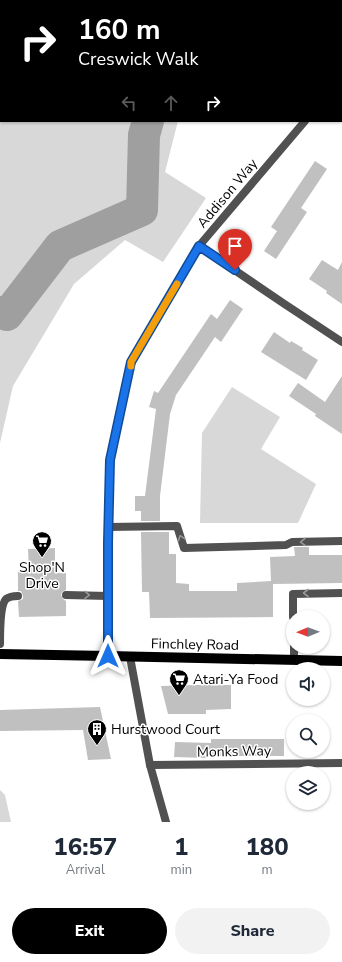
<!DOCTYPE html>
<style>
body{margin:0;font-family:"Nunito Sans",sans-serif;background:#f2f2f3;color:#1f2937;height:100vh;display:flex;flex-direction:column;font-size:15px;white-space:nowrap}
*{box-sizing:border-box;margin:0}
p{font-size:13px;color:#747a83}
.icon{flex:none;width:22px;height:22px;fill:none;stroke:currentColor;stroke-width:2;stroke-linecap:round;stroke-linejoin:round}
.map{position:relative;height:822px;overflow:hidden}
.details{display:flex;flex-direction:column;background:#fff;flex:1}
.details>*{flex:none}
.banner{position:absolute;left:0px;top:0px;width:342px;height:122px;box-shadow:0 1px 3px #0004;background:#000;color:#fff;overflow:hidden}
.needle{width:26px;rotate:269deg}
.controls{position:absolute;left:286px;top:610px;display:grid;gap:8px}
.controls a{display:grid;place-items:center;width:44px;height:44px;border-radius:50%;background:#fff;box-shadow:0 1px 3px #0004;font-size:20px}
.pin{position:absolute;display:grid;place-items:center;width:34px;height:34px;color:#fff;margin:-41px -17px;border-radius:50% 50% 50% 0;rotate:-45deg;box-shadow:0 0 4px #0007}
.pin .icon{rotate:45deg}
.me{position:absolute;width:44px;margin:-22px;rotate:0deg;stroke-linejoin:round;filter:drop-shadow(0 0 3px #0008)}
.turn{display:flex;align-items:center;gap:14px;height:84px;padding:0 12px;font-size:18px}
.turn .icon{width:52px;height:52px;stroke-width:2.5}
.turn b{display:block;font-size:28px;line-height:34px}
.lanes{display:flex;align-items:center;height:38px;padding:0 12px;background:#0003;justify-content:center;gap:20px;direction:ltr}
.lanes .off{opacity:.35}
.eta{display:flex;justify-content:space-evenly;align-items:center;height:68px;text-align:center}
.eta b{font-size:24px;font-weight:800;line-height:28px}
.primary-button{display:flex;gap:8px;margin-top:auto;padding:8px 12px}
.primary-button a{flex:1;height:46px;border-radius:24px;background:#000;color:#fff;font-size:16px;font-weight:800;line-height:46px;text-align:center}
.primary-button a+a{background:#f2f2f3;color:#1f2937}
.map>svg:first-child{display:block}
</style>
<div class="map">
<svg width="342" height="822" viewBox="0 0 342 822">
<rect width="100%" height="100%" fill="#fff"/>
<g fill="#d8d8d8">
<path d="M0 0H207V1H1V121H178L165 172 206 198 163 262 125 240 74 284 13 386 0 443Z"/>
<path d="M232 387 280 417 261 449 316 484 298 523H200L202 433Z"/>
<path d="M0 790 5 795 11 822H0Z"/>
</g>
<g fill="none" stroke-linecap="round" stroke-linejoin="round">
<g stroke="#9f9f9f" stroke-width="32">
<path d="M165 1V0"/>
<path d="M0 312 7 315 60 246 142 210 144 135 148 121"/>
</g>
</g>
<g fill="#c0c0c0">
<path d="M315 161 327 169 301 208 307 212 276 259 264 251 277 231 271 227Z"/>
<path d="M322 260 338 270 342 262V304L326 293 327 291 309 279Z"/>
<path d="M230 300 243 309 221 342 215 337 176 395 170 414 160 496V521H141V511H135V496H145L156 409 149 407 154 391 158 393 211 314 217 319Z"/>
<path d="M274 332 290 343 291 341 303 348 302 350 318 360 306 380 261 352Z"/>
<path d="M342 376V434L315 416 316 414 289 396 298 383 325 402Z"/>
<path d="M141 532H169V554H176V583L189 584V591H237V583L271 581 270 557 295 556 294 547H309V555H342V583L273 584V617L150 618 149 592H142Z"/>
<path d="M55 548V573H66V590L62 592 61 595 63 599 66 601V616L19 617 18 601 23 599V596L21 591H18V572H29L28 549Z"/>
<path d="M195 685H231V709L206 710V714H168L161 686Z"/>
<path d="M100 707 111 759 88 760 83 730 0 731V710Z"/>
<path d="M211 739H284V756H206V758L174 757 175 742 211 743Z"/>
</g>
<g fill="none" stroke-linecap="round" stroke-linejoin="round">
<g stroke="#515151" stroke-width="8">
<path d="M108 527 177 526 184 548 286 545 292 542 342 541"/>
<path d="M66 595 108 596"/>
<path d="M293 617V594L342 593"/>
<path d="M0 644C0 634 0 605 6 599 10 596 14 596 18 596"/>
<path d="M294 647V660"/>
<path d="M150 765 342 763"/>
</g>
<g stroke="#515151" stroke-width="8">
<path d="M341 81 342 79"/>
<path d="M199 246 283 303 342 342"/>
<path d="M108 656V543L110 460 131 362 199 246 305 121"/>
<path d="M130 657 150 765 166 822"/>
</g>
<path stroke="#000" stroke-width="10" d="M0 654 108 656 342 661"/>
</g>
<defs><path id="oneway-chevron" d="M-2-3.5L2.5 0L-2 3.5" fill="none" stroke-width="1.6" stroke-linecap="round" stroke-linejoin="round"/></defs>
<g stroke="#979797">
<use href="#oneway-chevron" transform="translate(181 538) rotate(-108)"/>
<use href="#oneway-chevron" transform="translate(303 542) rotate(179)"/>
<use href="#oneway-chevron" transform="translate(306 593) rotate(180)"/>
<use href="#oneway-chevron" transform="translate(87 595) rotate(1)"/>
</g>
<g fill="none" stroke-linecap="round" stroke-linejoin="round">
<g stroke="#114b97" stroke-width="10">
<path id="route" d="M108 656V543L110 460 131 362 199 246 235 270"/>
</g>
<use href="#route" stroke="#1a73e8" stroke-width="7"/>
<path stroke="#f59e0b" stroke-width="7" d="M131 366V362L177 284"/>
</g>
<defs>
<g id="supermarket-pin" transform="scale(1)"><path d="M0 17L-7.5 6A9.5 9.5 0 1 1 7.5 6Z" fill="#000" stroke="#fff"/><path d="M-6-5.5h2.5l.6 2H6L4.5 2H-2.5L-4.4-4H-6ZM-1.5 3.2a1.3 1.3 0 1 0 .1 0ZM3 3.2a1.3 1.3 0 1 0 .1 0Z" fill="#fff"/></g>
<g id="building-pin" transform="scale(1)"><path d="M0 17L-7.5 6A9.5 9.5 0 1 1 7.5 6Z" fill="#000" stroke="#fff"/><path d="M-4-6H4V6H1V3H-1V6H-4ZM-2.5-4.3h1.7v1.8h-1.7ZM.8-4.3h1.7v1.8H.8ZM-2.5-1h1.7V.8h-1.7ZM.8-1h1.7V.8H.8Z" fill="#fff"/></g>
</defs>
<g fill-rule="evenodd">
<use href="#supermarket-pin" x="42" y="541"/>
<use href="#supermarket-pin" x="179" y="679"/>
<use href="#building-pin" x="97" y="729"/>
</g>
<g text-anchor="middle" stroke-width="3" stroke-linejoin="round" paint-order="stroke">
<g font-size="14" fill="#000" stroke="#fff">
<text transform="translate(227 193) rotate(-50)" y="5">Addison Way</text>
<text transform="translate(195 644) rotate(1)" y="5">Finchley Road</text>
<text transform="translate(234 751) rotate(-1)" y="5">Monks Way</text>
</g>
<g font-size="14" fill="#000" stroke="#fff" text-anchor="start">
<text x="42" y="572" text-anchor="middle">Shop'N<tspan x="42" dy="16">Drive</tspan></text>
<text x="193" y="684">Atari-Ya Food</text>
<text x="111" y="734">Hurstwood Court</text>
</g>
</g>
</svg>
<div class="controls">
<a><svg class="needle" viewBox="-14 -14 28 28"><path d="M0-13l5 13h-10z" fill="#e53935"/><path d="M0 13l5-13h-10z" fill="#747a83"/></svg></a>
<a><svg class="icon" aria-label="sound" viewBox="0 0 24 24"><path d="M4 9h4l5-4v14l-5-4H4zM17 9q2 3 0 6"/></svg></a>
<a><svg class="icon" aria-label="search" viewBox="0 0 24 24"><circle cx="10" cy="10" r="6"/><path d="M15 15l6 6"/></svg></a>
<a><svg class="icon" aria-label="layers" viewBox="0 0 24 24"><path d="M12 4l9 5-9 5-9-5zM3 14l9 5 9-5"/></svg></a>
</div>
<div class="pin" style="left:235px;top:270px;background:#d93025"><svg class="icon" aria-label="arrive" viewBox="0 0 24 24"><path d="M6 21V4h12l-3 4 3 4H6"/></svg></div>
<svg class="me" style="left:108px;top:656px" viewBox="-20 -20 40 40"><path d="M0-17L14 15 0 8-14 15z" fill="#1a73e8" stroke="#fff" stroke-width="4"/></svg>
<div class="banner">
<div class="turn"><svg class="icon" aria-label="right" viewBox="0 0 24 24"><path d="M7 20v-9h11M14 6l5 5-5 5"/></svg><div><b>160 m</b>Creswick Walk</div></div>
<div class="lanes"><svg class="icon off" aria-label="left" viewBox="0 0 24 24"><path d="M17 20v-9H6M10 6l-5 5 5 5"/></svg><svg class="icon off" aria-label="ahead" viewBox="0 0 24 24"><path d="M12 20V5M6 11l6-6 6 6"/></svg><svg class="icon" aria-label="right" viewBox="0 0 24 24"><path d="M7 20v-9h11M14 6l5 5-5 5"/></svg></div>
</div>
</div>
<section class="details">
<div class="eta">
<div><b>16:57</b><p>Arrival</p></div>
<div><b>1</b><p>min</p></div>
<div><b>180</b><p>m</p></div>
</div>
<div class="primary-button"><a>Exit</a><a>Share</a></div>
</section>
